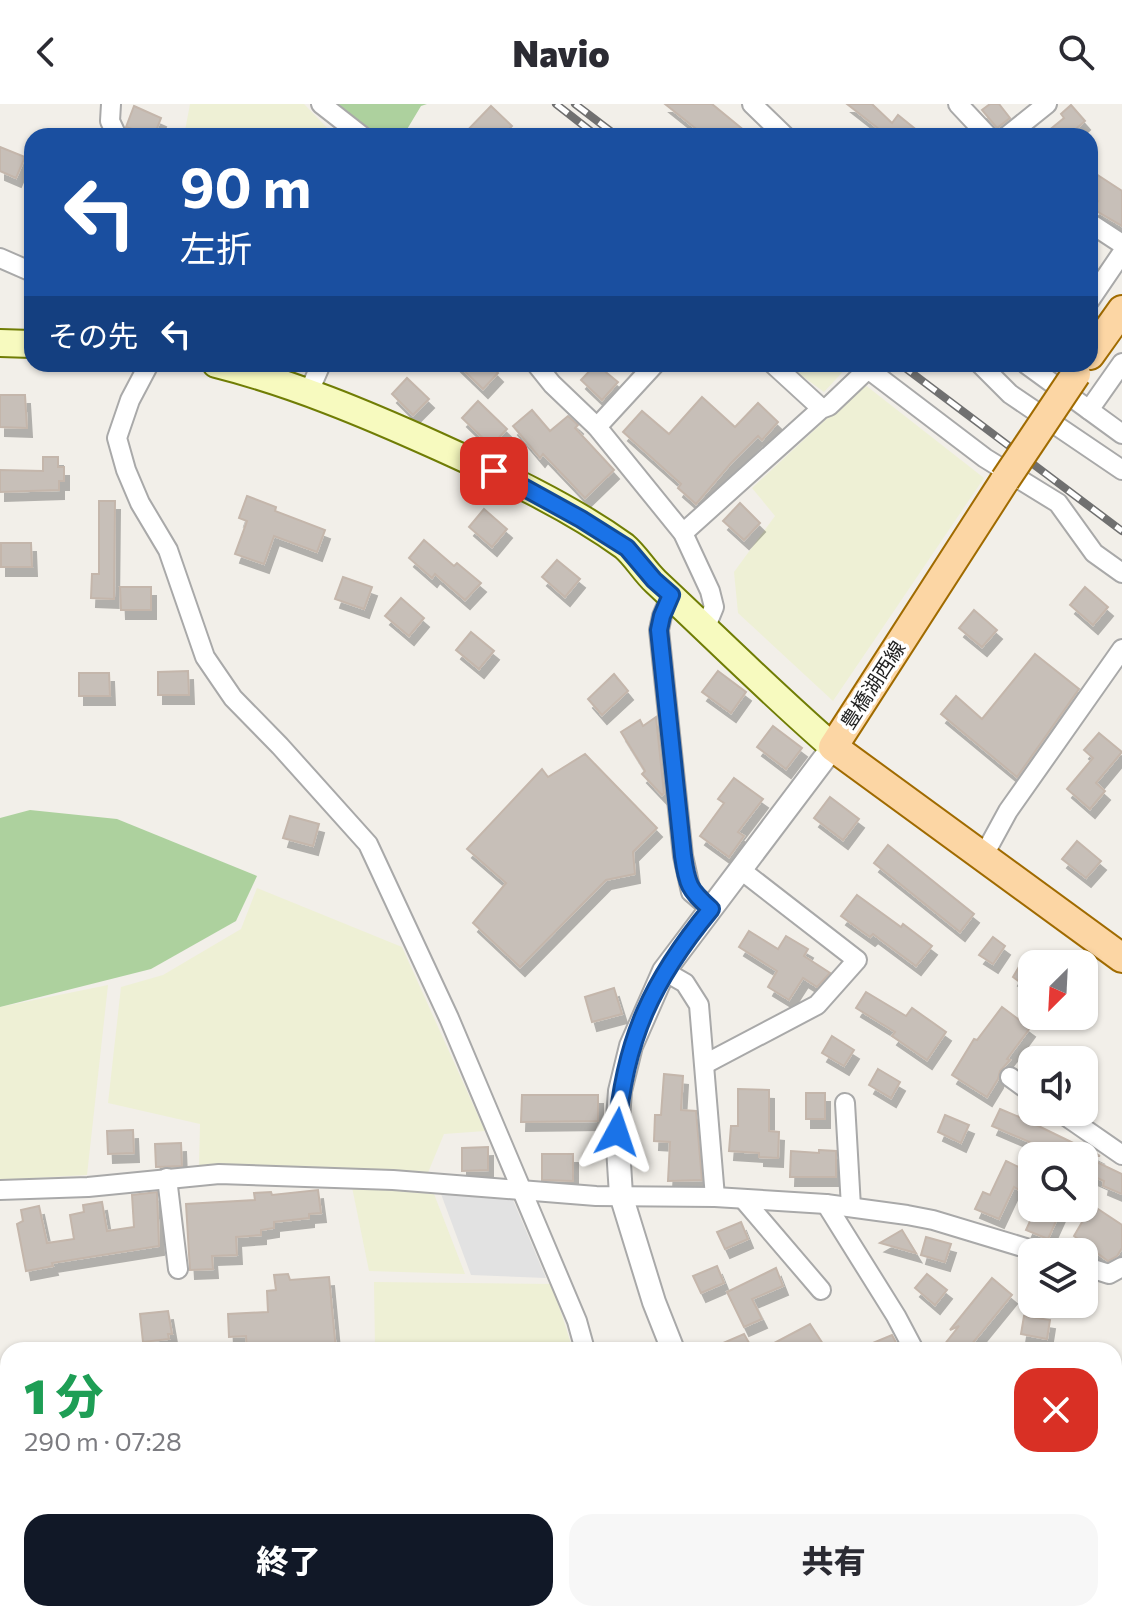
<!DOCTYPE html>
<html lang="ja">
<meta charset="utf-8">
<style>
body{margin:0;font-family:Commissioner,"Noto Sans JP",sans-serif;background:#f7f7f7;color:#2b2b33;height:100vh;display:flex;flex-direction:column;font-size:30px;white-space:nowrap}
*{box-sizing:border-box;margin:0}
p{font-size:26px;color:#7c7c81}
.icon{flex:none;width:44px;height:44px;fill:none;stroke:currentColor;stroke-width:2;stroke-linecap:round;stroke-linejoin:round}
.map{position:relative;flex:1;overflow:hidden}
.details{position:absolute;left:0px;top:1238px;width:1122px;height:280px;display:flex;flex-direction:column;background:#fff;border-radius:24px 24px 0 0;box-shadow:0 2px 6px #0004}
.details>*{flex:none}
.top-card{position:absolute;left:24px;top:24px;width:1074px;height:244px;border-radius:24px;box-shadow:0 2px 6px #0004;background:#1a4fa0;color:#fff;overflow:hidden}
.needle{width:52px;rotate:204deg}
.fabs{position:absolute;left:1018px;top:846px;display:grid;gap:16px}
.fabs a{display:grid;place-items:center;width:80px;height:80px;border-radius:16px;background:#fff;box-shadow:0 2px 6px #0004;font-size:40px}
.pin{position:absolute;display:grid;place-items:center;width:68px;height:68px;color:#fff;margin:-34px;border-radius:16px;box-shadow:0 4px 12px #0006}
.me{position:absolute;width:88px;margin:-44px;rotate:5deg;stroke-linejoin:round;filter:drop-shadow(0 0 6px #0008)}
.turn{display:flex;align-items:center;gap:28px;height:168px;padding:0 24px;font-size:36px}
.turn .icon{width:104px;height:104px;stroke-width:2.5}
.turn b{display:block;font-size:56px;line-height:68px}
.then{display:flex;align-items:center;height:76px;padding:0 24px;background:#0003;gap:16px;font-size:30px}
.round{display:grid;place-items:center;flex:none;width:84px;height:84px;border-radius:24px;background:#f7f7f7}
.overview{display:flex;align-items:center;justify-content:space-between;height:136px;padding:0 24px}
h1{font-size:48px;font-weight:800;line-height:60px;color:#1e9e55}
.action{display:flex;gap:16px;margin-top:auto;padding:16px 24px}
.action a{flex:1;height:92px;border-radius:24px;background:#111827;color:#fff;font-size:32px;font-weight:800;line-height:92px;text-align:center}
.action a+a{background:#f7f7f7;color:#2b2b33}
header{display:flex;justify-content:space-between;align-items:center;height:104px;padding:0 24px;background:#fff;font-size:36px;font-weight:800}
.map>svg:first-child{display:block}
</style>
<header><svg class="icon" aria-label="back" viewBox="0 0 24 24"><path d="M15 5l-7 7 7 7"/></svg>Navio<svg class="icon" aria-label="search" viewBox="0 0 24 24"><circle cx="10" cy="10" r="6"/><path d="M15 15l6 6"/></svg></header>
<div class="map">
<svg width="1122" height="1518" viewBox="0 0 1122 1518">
<defs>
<filter id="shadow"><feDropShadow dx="5" dy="9" stdDeviation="0" flood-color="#0004"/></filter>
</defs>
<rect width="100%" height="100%" fill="#f2efe9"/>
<g fill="#eef0d5">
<path d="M190 0H304L335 32H184Z"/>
<path d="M786 260H850L824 288Z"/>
<path d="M864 280 984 374 833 597 738 509 734 468 775 412 752 384Z"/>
<path d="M257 784 402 843 485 1027 444 1030 427 1071 199 1062 200 1020 108 999 121 883 163 871 241 825Z"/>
<path d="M108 881 87 1071 0 1076V903Z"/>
<path d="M352 1083 434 1090 465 1170 369 1167Z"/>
<path d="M374 1178 552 1180 573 1246H375Z"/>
</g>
<g fill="#add19e">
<path d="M337 0H427L421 2 403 32H377Z"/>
<path d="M30 706 117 715 257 772 236 817 151 865 0 903V714Z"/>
<path d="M0 1358 8 1362V1510H361L373 1518H0Z"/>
<path d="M810 1510H1024V1518H814Z"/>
</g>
<path fill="#e2e2e2" d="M441 1090 513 1096 546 1174 471 1171Z"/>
<g fill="#c7bfb8" stroke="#c4b6ab" stroke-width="2" filter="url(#shadow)">
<path d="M665 0H712L751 32H705Z"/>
<path d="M847 0H872L892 19 898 11 924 32H881L884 29Z"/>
<path d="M990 0H999L1010 14 997 24 982 6Z"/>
<path d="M1071 1 1085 17 1068 32H1042L1064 14 1061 10Z"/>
<path d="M134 2 161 14 154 32 126 23Z"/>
<path d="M491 2 512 22 503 32H462Z"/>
<path d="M0 43 25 53 16 74 0 67Z"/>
<path d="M1090 66 1122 87V122L1093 105 1098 97 1090 92Z"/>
<path d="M457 260H489L498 269 483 285Z"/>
<path d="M596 260 618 278 602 296 581 276Z"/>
<path d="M407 274 429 295 413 311 392 290Z"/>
<path d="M0 291H25L27 324 0 323Z"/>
<path d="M702 293 735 323 758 299 778 318 762 336 758 332 731 359 696 400 678 384 681 380 623 328 642 307 669 330Z"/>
<path d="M478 297 507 325 491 342 462 314Z"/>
<path d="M532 306 550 327 568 312 578 321 575 324 614 366 585 394 543 350 540 354 513 322Z"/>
<path d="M43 353H58V363H64V377H59V386L0 388V366L43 367Z"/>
<path d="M247 392 276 403 275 407 325 426 317 448 274 432 264 460 235 450 247 417 239 414Z"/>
<path d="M99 397H115L114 495 91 494 92 470H99Z"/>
<path d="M740 399 760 419 744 436 723 417Z"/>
<path d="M484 405 507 425 492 443 469 423Z"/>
<path d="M424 436 454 462 457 459 481 479 465 496 435 470 432 474 409 454Z"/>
<path d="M1 439H31L32 463H1Z"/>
<path d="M557 456 580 475 565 493 542 473Z"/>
<path d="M343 473 372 483 364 505 335 495Z"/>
<path d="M120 483H151V506H121Z"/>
<path d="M1085 483 1108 503 1093 521 1070 501Z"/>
<path d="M401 494 424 514 409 532 385 512Z"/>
<path d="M974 506 997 526 982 543 959 524Z"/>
<path d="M471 528 494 547 479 565 456 546Z"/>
<path d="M1035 550 1079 585 1017 673 941 610 956 592 982 615Z"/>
<path d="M188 567 189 591H158V568Z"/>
<path d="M718 567 746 588 731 609 702 588Z"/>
<path d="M79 569H109L110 592H79Z"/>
<path d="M614 570 628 587 602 611 588 595Z"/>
<path d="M656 613 664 689 662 691 642 670 645 667 621 628 640 616 643 622Z"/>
<path d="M773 622 802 644 786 665 757 643Z"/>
<path d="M1099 629 1122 648 1096 679 1105 687 1090 705 1067 685 1093 654 1084 646Z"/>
<path d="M585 650 657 724 633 748 635 770 606 776 520 863 473 819 506 779 467 745 542 665 548 673Z"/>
<path d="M734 674 763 695 738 728 744 732 729 753 700 732 724 699 718 695Z"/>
<path d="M830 693 859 715 843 736 814 714Z"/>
<path d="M290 712 319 720 313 742 283 734Z"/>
<path d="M1077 737 1101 757 1086 774 1062 755Z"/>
<path d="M888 741 974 810 960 828 874 759Z"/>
<path d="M857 791 901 823 903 820 932 842 916 862 873 830 870 833 841 812Z"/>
<path d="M749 827 778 845 786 832 808 845 804 852 830 869 817 883 803 874 789 896 768 883 777 867 739 843Z"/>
<path d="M993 833 1005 842 993 860 979 851Z"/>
<path d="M1023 856 1032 862V887L1013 873Z"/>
<path d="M614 884 622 910 592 918 585 893Z"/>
<path d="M866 888 906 912 912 904 946 928 927 956 892 932 895 928 856 904Z"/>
<path d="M1002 903 1030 924 1007 955 1010 956 1000 967 998 975 987 993 952 971 974 935 977 936Z"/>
<path d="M832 932 854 946 844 962 822 949Z"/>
<path d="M878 965 900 978 891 994 869 981Z"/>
<path d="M664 970 683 972 681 1006 696 1007 702 1076 668 1077 670 1038 654 1037 655 1011H661Z"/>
<path d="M738 985 769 986V1027L779 1028 778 1054 759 1053V1049L729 1047 731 1022H738Z"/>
<rect x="806" y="989" width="19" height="26"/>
<path d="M522 991H598V1017L521 1018Z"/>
<path d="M1000 1005 1024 1015 1100 1052H1051L1031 1043 1032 1039 992 1022Z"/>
<path d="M945 1011 969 1021 961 1039 938 1028Z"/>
<path d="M133 1026 134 1049 108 1050 107 1027Z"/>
<path d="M181 1039 182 1062 156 1063 155 1040Z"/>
<path d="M488 1043V1066L462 1067V1044Z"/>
<path d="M819 1046 836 1047V1073H790L791 1047 819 1049Z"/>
<path d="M542 1050H573V1077L542 1076Z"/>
<path d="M1084 1052 1122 1070V1090L1103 1082 1104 1077 1084 1068Z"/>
<path d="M1006 1057 1029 1068 1021 1087 1014 1083 999 1115 975 1105 983 1088 990 1091Z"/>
<path d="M318 1086 321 1109 309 1110V1114L274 1118V1124L261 1126V1131L236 1133 237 1151 212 1152 213 1165 190 1166 186 1100 255 1096 254 1089 271 1088 272 1091Z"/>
<path d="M157 1088 159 1142 52 1159 53 1162 26 1167 17 1120 23 1117 21 1106 39 1102 47 1139 74 1135 70 1111 84 1108 83 1101 102 1098 107 1127 134 1123 132 1091Z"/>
<path d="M1092 1101 1122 1121V1144L1117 1152 1108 1157 1074 1132Z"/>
<path d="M1036 1104H1062L1048 1135 1026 1126Z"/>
<path d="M741 1118 748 1135 725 1145 717 1128Z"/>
<path d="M902 1126 916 1149 880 1139Z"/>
<path d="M926 1133 951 1140 945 1158 921 1151Z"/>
<path d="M717 1162 724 1179 701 1189 693 1172Z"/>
<path d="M776 1164 783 1182 752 1195 762 1215 744 1223 727 1188Z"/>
<path d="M288 1170 290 1176 329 1173 336 1246H247L246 1232 229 1233 228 1210 268 1208 267 1187 276 1186 274 1171Z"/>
<path d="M927 1170 947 1186 935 1201 915 1184Z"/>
<path d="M992 1174 1012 1191 967 1246H940L959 1222 950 1226Z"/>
<path d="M168 1207 172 1230H168L169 1235 143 1238 140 1210Z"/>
<path d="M1024 1212 1050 1216 1047 1235 1021 1230Z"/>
<path d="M810 1220 827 1246H761Z"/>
<path d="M744 1230 753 1246H707Z"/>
<path d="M892 1231 900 1246H856Z"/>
</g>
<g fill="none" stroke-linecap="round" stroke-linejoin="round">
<g stroke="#a9a9a9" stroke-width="22">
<g id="minor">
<path d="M111 0 110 17 117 32"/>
<path d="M321 0 362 32"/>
<path d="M752 0 785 32"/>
<path d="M958 0 988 32"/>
<path d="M1007 32 1047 0"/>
<path d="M1090 119 1122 140"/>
<path d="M0 154 32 168"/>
<path d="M1090 196 1122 149"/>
<path d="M149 260 130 296 117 334 126 366 140 399 168 446 205 553 233 594 280 642 368 740 449 914 577 1217 585 1246"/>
<path d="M536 260 552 280 597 323 683 429 710 487 714 503 705 525"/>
<path d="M773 260 821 304"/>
<path d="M980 260 1010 290 1122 366"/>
<path d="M1026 260 1122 330"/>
<path d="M308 290 321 260"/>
<path d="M1089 306 1122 259"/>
<path d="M597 323 655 260"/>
<path d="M683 429 821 305 829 302 868 265 985 354 1058 399 1094 449 1122 469"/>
<path d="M671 491 662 512 659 526 683 752 691 788 711 805"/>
<path d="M984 751 1008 707 1122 545"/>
<path d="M664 867 685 879 699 901 715 1093"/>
<path d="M705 960 817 901 857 856 741 766"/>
<path d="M1010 973 1032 989"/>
<path d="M845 999 851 1103"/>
<path d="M1060 1008 1122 1051"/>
<path d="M167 1074 178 1165"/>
<path d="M0 1086 88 1083 219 1070 393 1076 596 1092 715 1093 826 1100 907 1111 933 1116 1039 1148"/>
<path d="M744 1096 821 1186"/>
<path d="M826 1100 896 1212 914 1246"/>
<path d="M1084 1162 1109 1170 1122 1163"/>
<path d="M0 1397 8 1419"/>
</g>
</g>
<g stroke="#a9a9a9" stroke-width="26">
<g id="tertiary">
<path d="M673 1246 654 1198 621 1091 617 1028 620 987 631 942 664 867 833 643"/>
<path d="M779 1510 782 1518"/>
</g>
</g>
<g stroke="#707d05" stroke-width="30">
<g id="secondary">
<path d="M0 239 32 240"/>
<path d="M216 260C292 279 366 310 437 342 501 371 567 401 624 442 636 452 644 467 656 478 715 533 772 590 833 643"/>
</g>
</g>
<g stroke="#a06b00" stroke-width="32">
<g id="primary">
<path d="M1090 251 1122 206"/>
<path d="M1005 376 833 643 1122 854"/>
</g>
</g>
<use href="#minor" stroke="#fff" stroke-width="18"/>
<use href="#tertiary" stroke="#fff" stroke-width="22"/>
<use href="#secondary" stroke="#f7fabf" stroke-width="26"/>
<use href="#primary" stroke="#fcd6a4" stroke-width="28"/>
<g stroke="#707070" stroke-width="8">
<g id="rail">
<path d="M556 0 597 32"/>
<path d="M575 0 617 32"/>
<path d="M900 260 1122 427"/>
<path d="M1114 1335 1122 1332"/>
<path d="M659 1518 678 1510"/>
</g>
</g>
<use href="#rail" stroke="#fff" stroke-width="5" stroke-dasharray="15" stroke-linecap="butt"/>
<g stroke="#a06b00" stroke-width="32" stroke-linecap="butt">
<path id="primary-bridge" d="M1005 376 1076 270"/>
</g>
<use href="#primary-bridge" stroke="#fcd6a4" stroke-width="28"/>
</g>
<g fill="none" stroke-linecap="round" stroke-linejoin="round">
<g stroke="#114b97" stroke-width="20">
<path id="route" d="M494 367 581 415 627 444 654 476 671 491 662 512 659 526 683 752C687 780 689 786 711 805 653 875 624 936 617 1028"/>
</g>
<use href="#route" stroke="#1a73e8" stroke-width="14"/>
</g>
<g text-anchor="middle" stroke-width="7" stroke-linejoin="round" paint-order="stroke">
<g font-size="20" fill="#222" stroke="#fff">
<text transform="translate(873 581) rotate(-57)" y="7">豊橋湖西線</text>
</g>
</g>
</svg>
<div class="fabs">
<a><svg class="needle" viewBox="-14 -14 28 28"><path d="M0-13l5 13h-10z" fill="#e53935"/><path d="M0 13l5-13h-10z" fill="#7c7c81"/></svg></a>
<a><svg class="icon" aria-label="sound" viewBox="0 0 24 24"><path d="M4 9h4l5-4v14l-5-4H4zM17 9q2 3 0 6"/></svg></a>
<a><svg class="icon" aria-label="search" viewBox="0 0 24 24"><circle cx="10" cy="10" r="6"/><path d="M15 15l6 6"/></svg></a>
<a><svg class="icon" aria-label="layers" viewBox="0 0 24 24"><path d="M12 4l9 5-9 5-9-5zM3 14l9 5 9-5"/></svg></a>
</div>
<div class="pin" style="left:494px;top:367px;background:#d93025"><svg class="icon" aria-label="arrive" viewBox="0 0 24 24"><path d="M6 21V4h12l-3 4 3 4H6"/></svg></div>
<svg class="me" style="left:617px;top:1028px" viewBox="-20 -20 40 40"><path d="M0-17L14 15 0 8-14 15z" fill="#1a73e8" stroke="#fff" stroke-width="4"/></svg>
<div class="top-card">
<div class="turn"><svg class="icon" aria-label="left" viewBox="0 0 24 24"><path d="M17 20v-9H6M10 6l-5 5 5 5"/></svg><div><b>90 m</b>左折</div></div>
<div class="then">その先<svg class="icon" aria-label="left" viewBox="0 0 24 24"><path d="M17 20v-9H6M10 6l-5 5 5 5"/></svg></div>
</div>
<section class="details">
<div class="overview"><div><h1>1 分</h1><p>290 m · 07:28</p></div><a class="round" style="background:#d93025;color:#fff"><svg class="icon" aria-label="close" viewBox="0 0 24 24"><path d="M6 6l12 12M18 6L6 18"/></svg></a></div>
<div class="action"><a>終了</a><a>共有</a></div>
</section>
</div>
